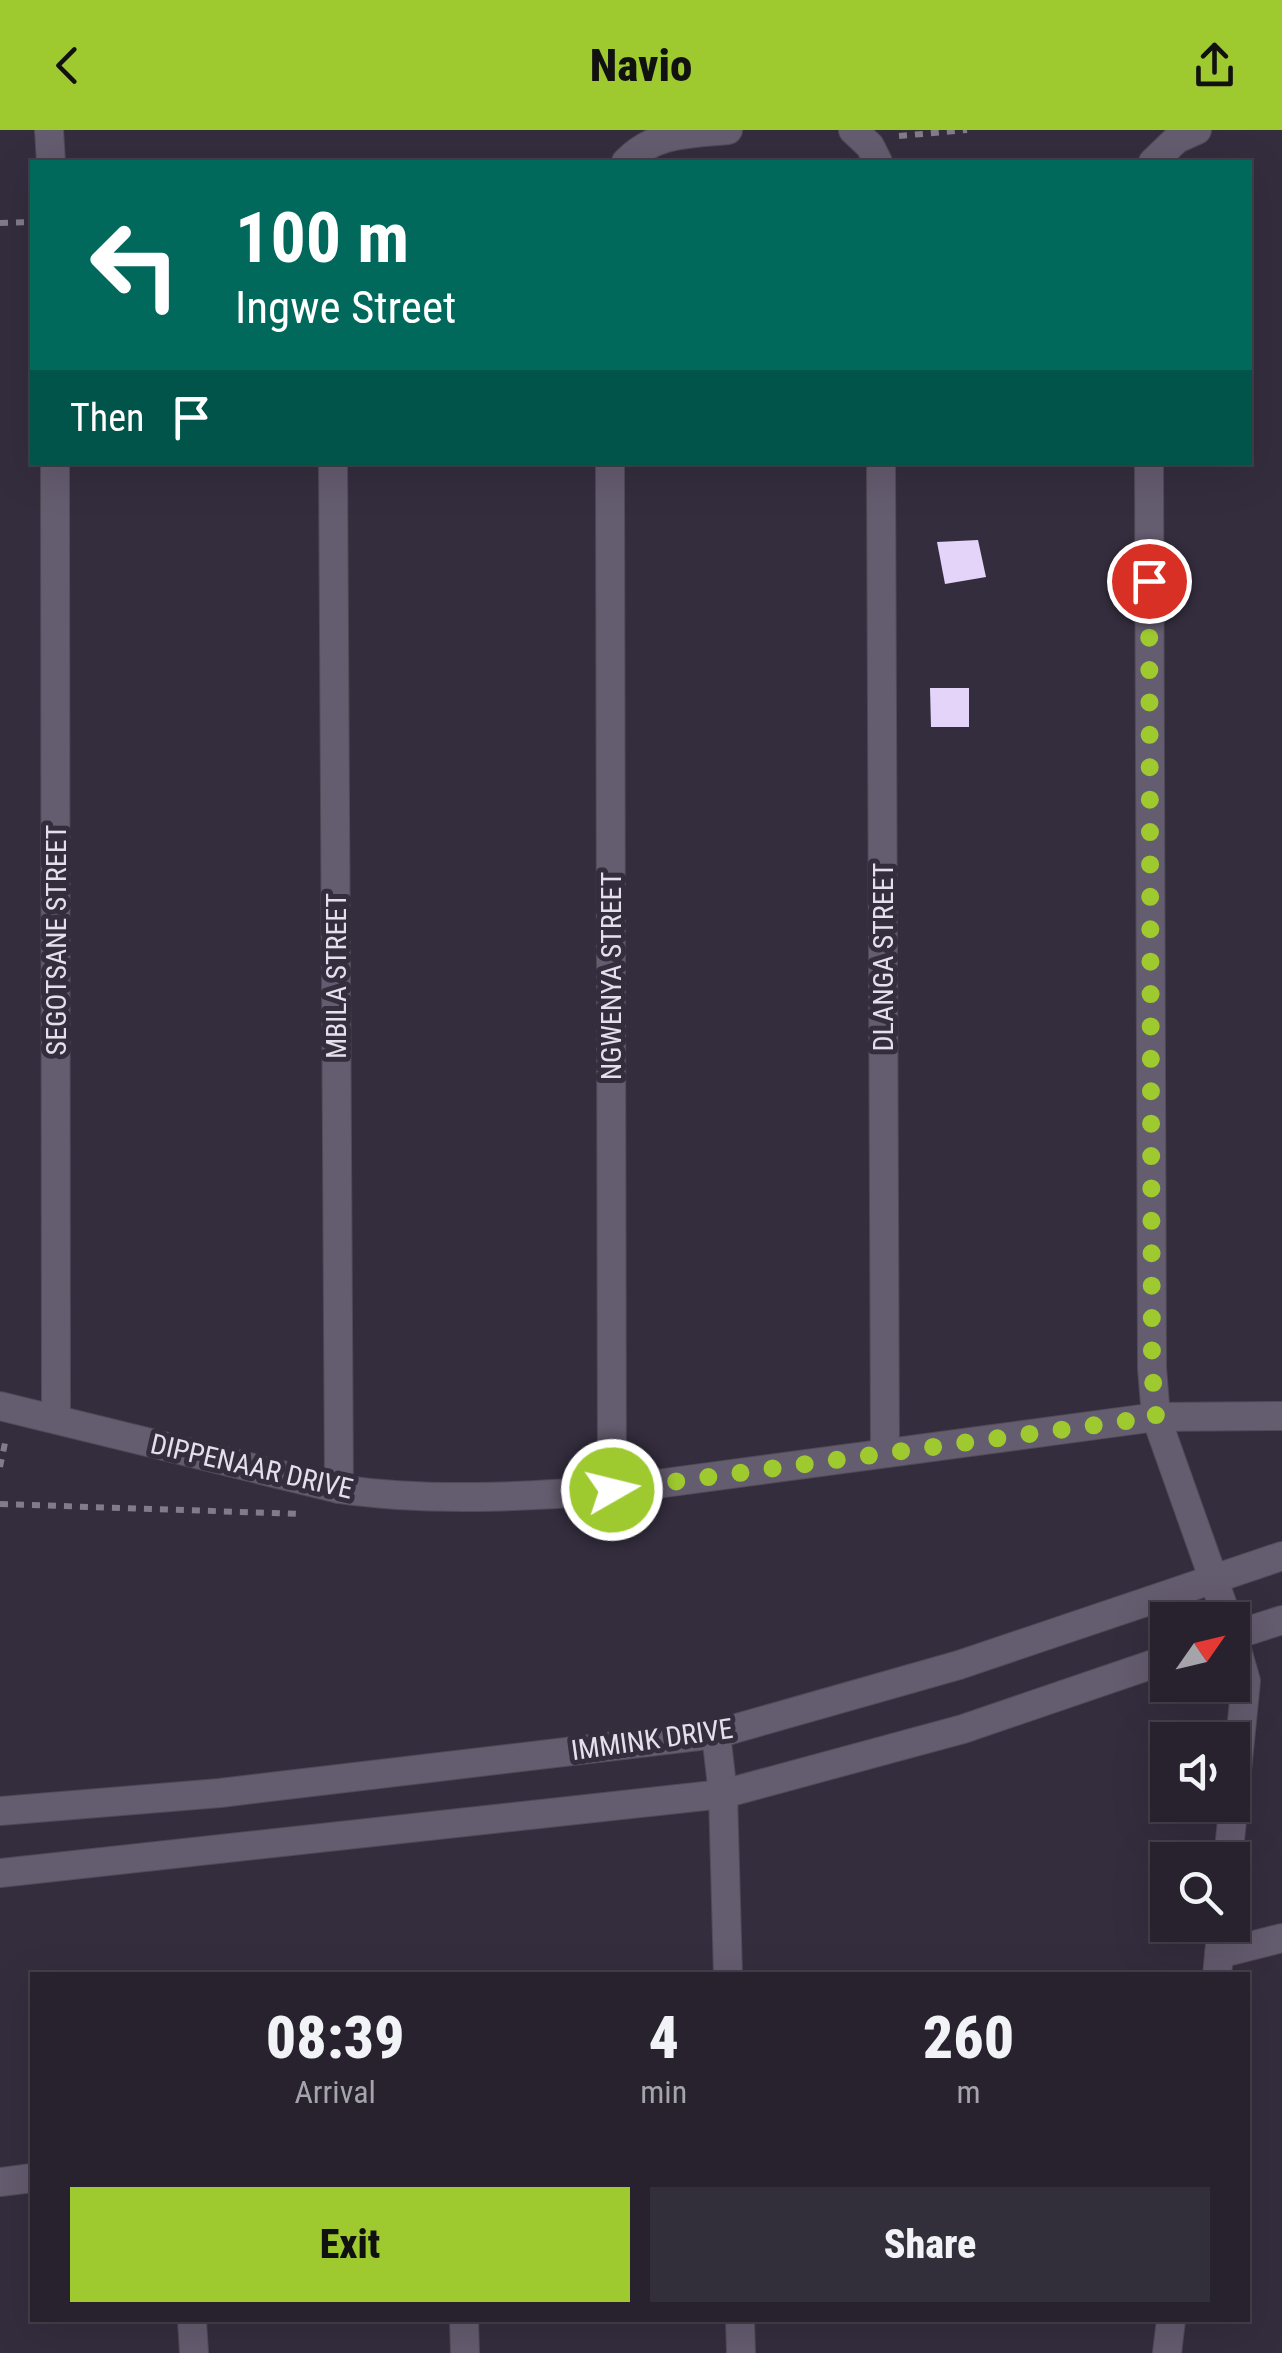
<!DOCTYPE html>
<style>
body{margin:0;font-family:"Roboto Condensed",sans-serif;background:#332f3a;color:#f1f3f6;height:100vh;display:flex;flex-direction:column;font-size:38px;white-space:nowrap}
*{box-sizing:border-box;margin:0}
p{font-size:32px;color:#a4a4aa}
.icon{flex:none;width:55px;height:55px;fill:none;stroke:currentColor;stroke-width:2;stroke-linecap:round;stroke-linejoin:round}
.map{position:relative;flex:1;overflow:hidden}
.sheet{position:absolute;left:30px;top:1842px;width:1220px;height:350px;display:flex;flex-direction:column;background:#27222e;border-radius:0px;box-shadow:0 10px 40px #0002,0 0 0 2px #433f4a}
.sheet>*{flex:none}
.banner{position:absolute;left:30px;top:30px;width:1222px;height:305px;border-radius:0px;box-shadow:0 10px 40px #0002,0 0 0 2px #433f4a;background:#00695c;color:#fff;overflow:hidden}
.needle{width:65px;rotate:56deg}
.controls{position:absolute;left:1150px;top:1472px;display:grid;gap:20px}
.controls a{display:grid;place-items:center;width:100px;height:100px;border-radius:0px;background:#27222e;box-shadow:0 10px 40px #0002,0 0 0 2px #433f4a;font-size:50px}
.pin{position:absolute;display:grid;place-items:center;width:85px;height:85px;color:#fff;margin:-42px;border:5px solid #fff;border-radius:50%;box-shadow:0 2px 10px #0007}
.me{position:absolute;width:110px;margin:-55px;rotate:82deg;stroke-linejoin:round;filter:drop-shadow(0 0 8px #0008)}
.turn{display:flex;align-items:center;gap:35px;height:210px;padding:0 40px;font-size:45px}
.turn .icon{width:130px;height:130px;stroke-width:2.5}
.turn b{display:block;font-size:70px;line-height:85px}
.then{display:flex;align-items:center;height:95px;padding:0 40px;background:#0003;gap:20px;font-size:38px}
.eta{display:flex;justify-content:space-evenly;align-items:center;height:170px;text-align:center}
.eta b{font-size:60px;font-weight:800;line-height:70px}
.primary-button{display:flex;gap:20px;margin-top:auto;padding:20px 40px}
.primary-button a{flex:1;height:115px;border-radius:0px;background:#9eca2f;color:#111;font-size:40px;font-weight:800;line-height:115px;text-align:center}
.primary-button a+a{background:#332f3a;color:#f1f3f6}
header{display:flex;justify-content:space-between;align-items:center;height:130px;padding:0 40px;background:#9eca2f;color:#111;font-size:45px;font-weight:800}
.map>svg:first-child{display:block}
</style>
<header><svg class="icon" aria-label="back" viewBox="0 0 24 24"><path d="M15 5l-7 7 7 7"/></svg>Navio<svg class="icon" aria-label="share" viewBox="0 0 24 24"><path d="M12 15V3M7 8l5-5 5 5M5 13v7h14v-7"/></svg></header>
<div class="map">
<svg width="1282" height="2223" viewBox="0 0 1282 2223">
<rect width="100%" height="100%" fill="#342d3e"/>
<g fill="#e5d4fa">
<path d="M978 410 986 447 945 454 937 412Z"/>
<path d="M930 558H969V597H931Z"/>
</g>
<g fill="none" stroke-linecap="round" stroke-linejoin="round">
<g stroke="#504a57" stroke-width="30">
<g id="minor">
<path d="M49 0 51 32"/>
<path d="M853 0 870 16 878 32"/>
<path d="M626 32C655 2 689 4 728 0"/>
<path d="M1153 32 1177 9 1197 0"/>
<path d="M55 332 56 1288"/>
<path d="M333 332 339 1359"/>
<path d="M610 332 612 1360"/>
<path d="M881 332 885 1322"/>
<path d="M1149 332 1152 1238 1156 1287 1228 1490"/>
<path d="M0 1276 339 1359C428 1372 523 1367 612 1360L1156 1287 1282 1286"/>
<path d="M716 1604 723 1664 728 1845"/>
<path d="M1228 1730 1246 1551 1232 1502"/>
<path d="M1219 1824 1282 1808"/>
<path d="M1217 1845 1222 1795"/>
<path d="M0 2052 32 2048"/>
<path d="M192 2190 194 2223"/>
<path d="M464 2190 465 2223"/>
<path d="M740 2190 741 2223"/>
<path d="M1167 2223 1171 2190"/>
</g>
</g>
<g stroke="#504a57" stroke-width="30">
<g id="secondary">
<path d="M1232 1506 1282 1490"/>
<path d="M0 1681 220 1663 716 1604 959 1535 1282 1426"/>
<path d="M0 1743 723 1664 963 1599 1168 1529"/>
</g>
</g>
<g stroke="#827c8a" stroke-width="6" stroke-dasharray="8 8" stroke-linecap="butt">
<path d="M899 6 967 0"/>
<path d="M0 93 32 92"/>
<path d="M0 1337 6 1308"/>
<path d="M0 1374 303 1384"/>
</g>
<use href="#minor" stroke="#645c6f" stroke-width="28"/>
<use href="#secondary" stroke="#645c6f" stroke-width="28"/>
</g>
<g fill="none" stroke-linecap="round" stroke-linejoin="round">
<path stroke="#9eca2f" stroke-width="18" stroke-dasharray="0 32.4" d="M612 1360 1156 1287 1152 1238 1149 451"/>
</g>
<g text-anchor="middle" stroke-width="10" stroke-linejoin="round" paint-order="stroke">
<g font-size="28" fill="#e4dfea" stroke="#342d3e">
<text transform="translate(56 810) rotate(-90)" y="10">SEGOTSANE STREET</text>
<text transform="translate(883 827) rotate(-90)" y="10">DLANGA STREET</text>
<text transform="translate(336 846) rotate(-90)" y="10">MBILA STREET</text>
<text transform="translate(611 846) rotate(-90)" y="10">NGWENYA STREET</text>
<text transform="translate(252 1336) rotate(13)" y="10">DIPPENAAR DRIVE</text>
<text transform="translate(652 1609) rotate(-8)" y="10">IMMINK DRIVE</text>
</g>
</g>
</svg>
<div class="controls">
<a><svg class="needle" viewBox="-14 -14 28 28"><path d="M0-13l5 13h-10z" fill="#e53935"/><path d="M0 13l5-13h-10z" fill="#a4a4aa"/></svg></a>
<a><svg class="icon" aria-label="sound" viewBox="0 0 24 24"><path d="M4 9h4l5-4v14l-5-4H4zM17 9q2 3 0 6"/></svg></a>
<a><svg class="icon" aria-label="search" viewBox="0 0 24 24"><circle cx="10" cy="10" r="6"/><path d="M15 15l6 6"/></svg></a>
</div>
<div class="pin" style="left:1149px;top:451px;background:#d93025"><svg class="icon" aria-label="arrive" viewBox="0 0 24 24"><path d="M6 21V4h12l-3 4 3 4H6"/></svg></div>
<svg class="me" style="left:612px;top:1360px" viewBox="-20 -20 40 40"><circle r="17" fill="#9eca2f" stroke="#fff" stroke-width="3"/><path d="M0-11L8 9 0 5-8 9z" fill="#fff"/></svg>
<div class="banner">
<div class="turn"><svg class="icon" aria-label="left" viewBox="0 0 24 24"><path d="M17 20v-9H6M10 6l-5 5 5 5"/></svg><div><b>100 m</b>Ingwe Street</div></div>
<div class="then">Then<svg class="icon" aria-label="arrive" viewBox="0 0 24 24"><path d="M6 21V4h12l-3 4 3 4H6"/></svg></div>
</div>
<section class="sheet">
<div class="eta">
<div><b>08:39</b><p>Arrival</p></div>
<div><b>4</b><p>min</p></div>
<div><b>260</b><p>m</p></div>
</div>
<div class="primary-button"><a>Exit</a><a>Share</a></div>
</section>
</div>
